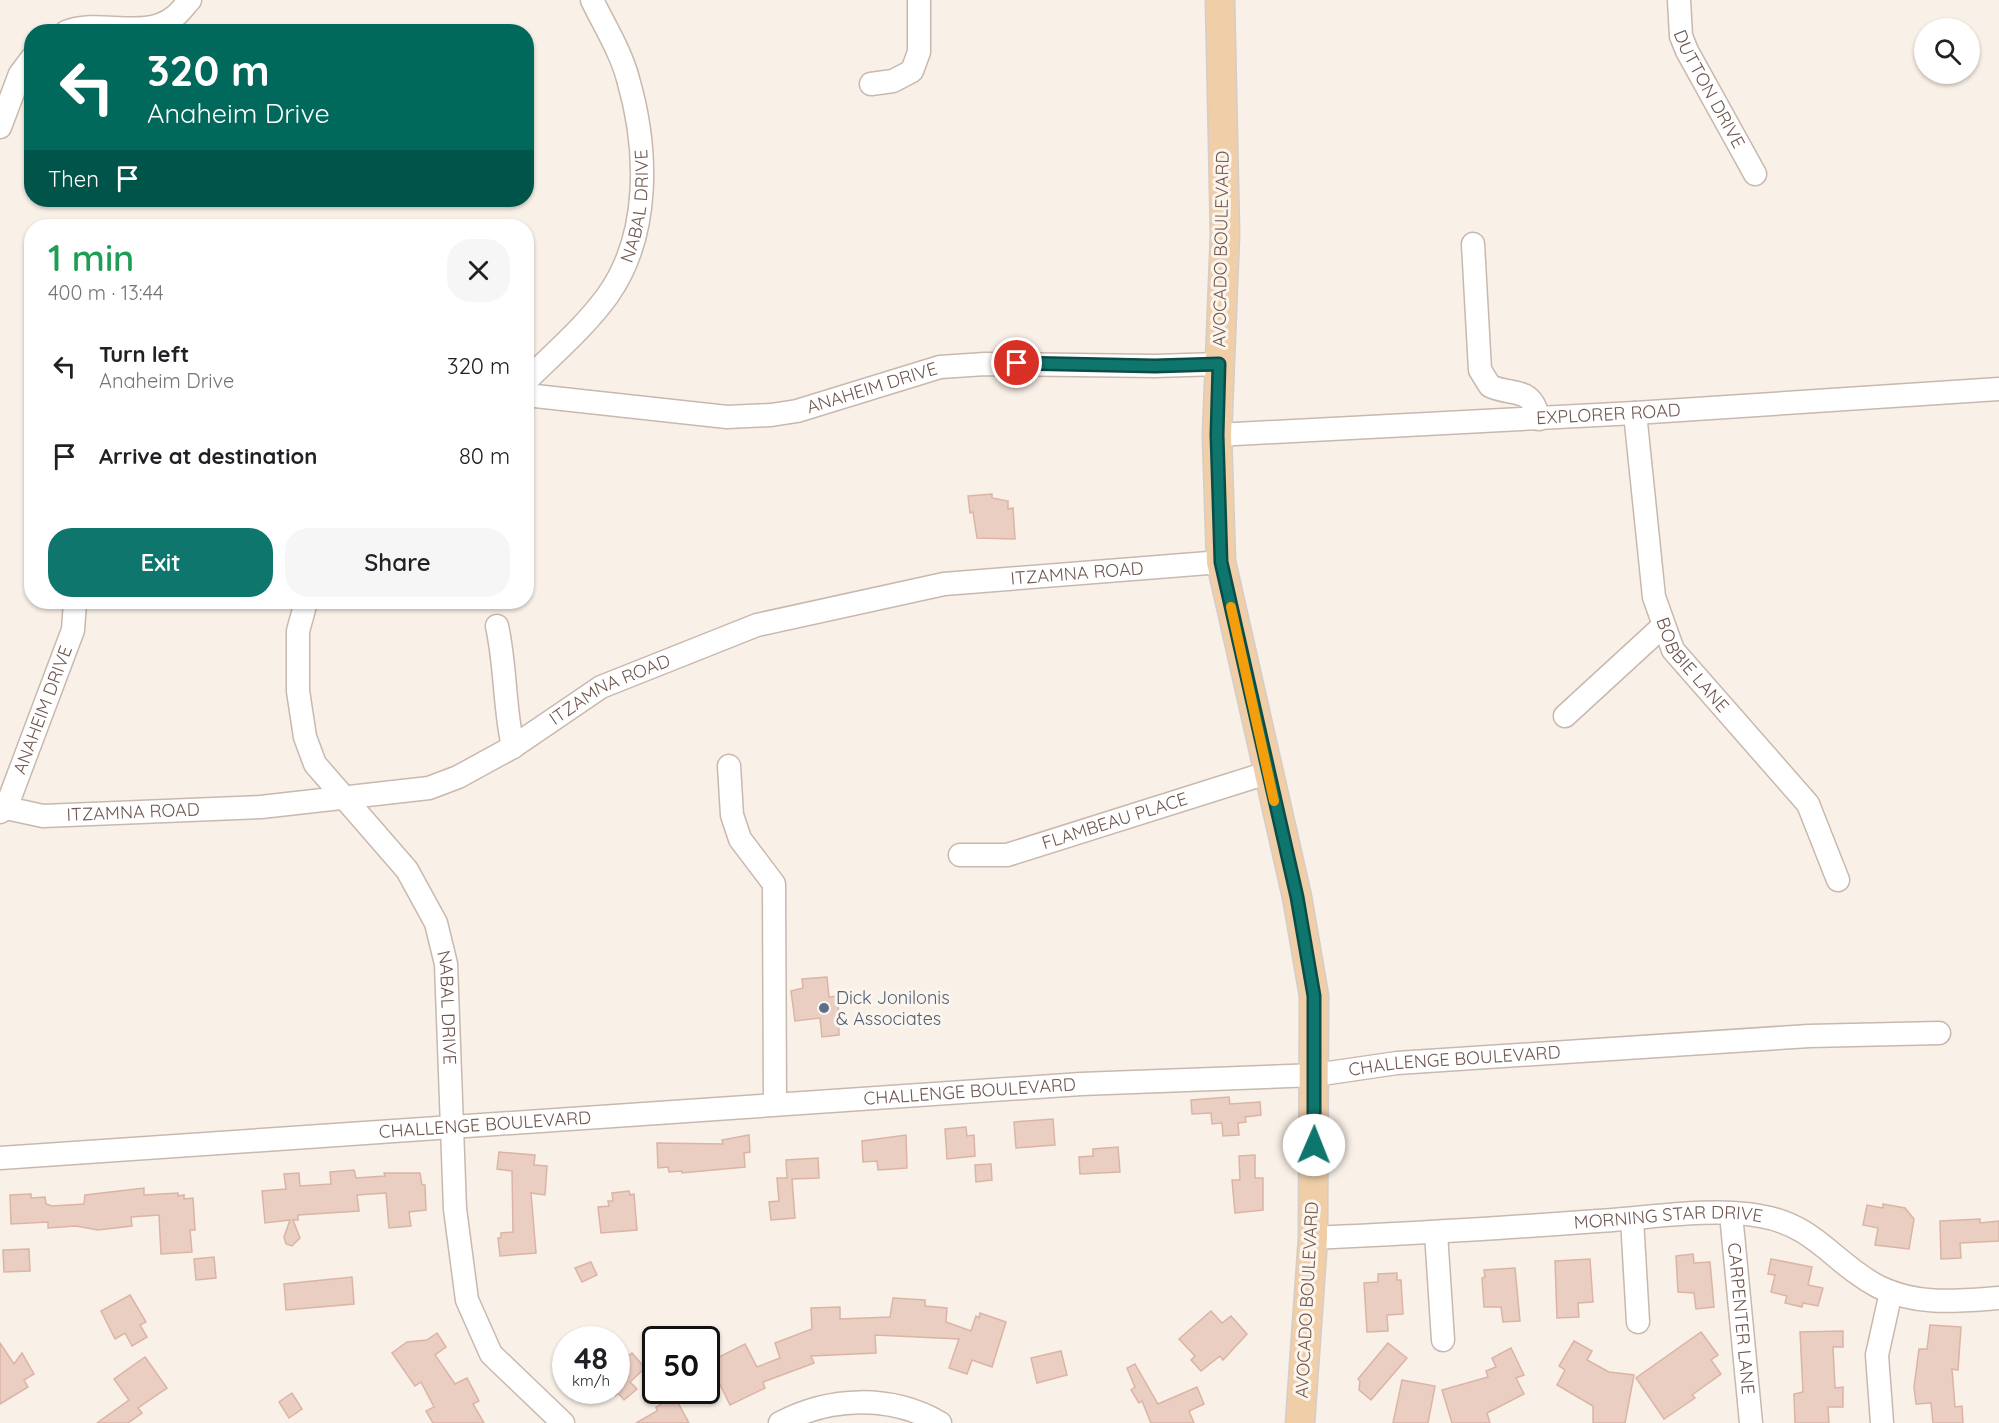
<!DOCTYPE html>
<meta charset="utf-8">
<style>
body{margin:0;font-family:Quicksand,sans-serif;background:#f6f6f6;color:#202124;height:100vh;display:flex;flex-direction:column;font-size:22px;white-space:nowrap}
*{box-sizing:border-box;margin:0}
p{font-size:20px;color:#757577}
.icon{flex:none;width:33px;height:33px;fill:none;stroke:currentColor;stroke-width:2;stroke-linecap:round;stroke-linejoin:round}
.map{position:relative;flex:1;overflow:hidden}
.details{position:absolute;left:24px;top:219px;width:510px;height:390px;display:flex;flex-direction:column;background:#fff;border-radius:24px;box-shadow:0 2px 4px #0004}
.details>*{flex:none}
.guide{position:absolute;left:24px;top:24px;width:510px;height:183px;border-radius:24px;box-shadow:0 2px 4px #0004;background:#00695c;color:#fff;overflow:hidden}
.controls{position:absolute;left:1914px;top:18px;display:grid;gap:12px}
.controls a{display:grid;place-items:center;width:66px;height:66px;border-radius:50%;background:#fff;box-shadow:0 2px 4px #0004;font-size:30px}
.speed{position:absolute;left:552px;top:1326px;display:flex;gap:12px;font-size:30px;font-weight:700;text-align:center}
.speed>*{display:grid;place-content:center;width:78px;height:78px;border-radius:50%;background:#fff;box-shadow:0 2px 4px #0004;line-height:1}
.speed small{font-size:15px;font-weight:400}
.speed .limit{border:3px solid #111;border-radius:9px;background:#fff;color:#111}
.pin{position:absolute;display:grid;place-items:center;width:51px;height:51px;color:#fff;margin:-26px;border:3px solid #fff;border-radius:50%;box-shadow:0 2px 6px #0007}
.me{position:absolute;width:66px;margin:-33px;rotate:1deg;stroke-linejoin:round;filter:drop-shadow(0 0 4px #0008)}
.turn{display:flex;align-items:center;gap:21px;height:126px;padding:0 24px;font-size:27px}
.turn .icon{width:78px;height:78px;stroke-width:2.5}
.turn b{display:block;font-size:42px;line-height:51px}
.then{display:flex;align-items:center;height:57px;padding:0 24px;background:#0003;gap:12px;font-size:22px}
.round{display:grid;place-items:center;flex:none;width:63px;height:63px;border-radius:24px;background:#f6f6f6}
.headline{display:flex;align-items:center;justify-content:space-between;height:102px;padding:0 24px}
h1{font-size:36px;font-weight:600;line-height:45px;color:#1e9e55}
.button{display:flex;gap:12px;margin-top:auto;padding:12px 24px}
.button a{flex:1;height:69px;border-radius:24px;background:#0f766e;color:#fff;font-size:24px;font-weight:600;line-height:69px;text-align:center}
.button a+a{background:#f6f6f6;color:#202124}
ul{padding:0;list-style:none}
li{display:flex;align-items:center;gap:18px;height:90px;padding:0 24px}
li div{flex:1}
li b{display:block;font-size:22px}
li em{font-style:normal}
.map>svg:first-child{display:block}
</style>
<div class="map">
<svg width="1999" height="1423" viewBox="0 0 1999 1423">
<rect width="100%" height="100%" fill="#f9f0e7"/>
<g fill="#ebcec2" stroke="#dbb4a5" stroke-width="1.5">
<path d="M992 494V498L1008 501V509L1013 508 1015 539 977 538 973 512 970 513 968 496Z"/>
<path d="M827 977 829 997 838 996 839 1035 822 1037 820 1018 795 1021 791 991 803 988 802 979Z"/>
<path d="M1229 1097 1230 1104 1260 1102 1261 1115 1245 1117 1246 1122 1238 1123 1239 1135 1223 1136 1222 1123 1212 1124 1211 1113 1192 1114 1191 1100Z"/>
<path d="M1053 1119 1055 1145 1016 1148 1014 1122Z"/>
<path d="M966 1127 967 1136 974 1135 975 1156 947 1159 945 1129Z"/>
<path d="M749 1135 750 1152 744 1153 745 1167 682 1173V1171L669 1172 668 1167 658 1168 657 1143 723 1144 722 1140Z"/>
<path d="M906 1135 907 1168 878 1170 877 1161 863 1162 862 1141Z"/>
<path d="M1118 1147 1120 1172 1080 1174 1079 1157 1093 1156V1149Z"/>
<path d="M499 1152 535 1155 534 1165 547 1166 545 1195 531 1193 536 1253 500 1256 498 1238H501V1233L513 1232 512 1171 497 1169Z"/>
<path d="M1255 1155V1178H1263V1210L1235 1213 1232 1180H1240L1239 1156Z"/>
<path d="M818 1158 819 1178 792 1179 795 1218 771 1220 769 1202 779 1201 777 1178H787L786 1160Z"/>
<path d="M991 1164 992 1180 976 1182 975 1165Z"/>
<path d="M354 1170 356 1178 385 1176 384 1173H420L422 1185H425L426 1210 409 1212 411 1226 389 1228 386 1193 357 1195 359 1211 298 1215V1220H293L300 1238 292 1246 286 1244 284 1237 290 1220 265 1223 262 1191 286 1189 284 1174 299 1173 300 1186 331 1184 330 1172Z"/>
<path d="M144 1188V1195L178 1193V1196L184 1195V1199L193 1198 195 1230H190L192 1252 161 1254 159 1215 131 1217 132 1226 98 1230 76 1226 48 1228V1222L11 1224 10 1195 31 1194V1198L45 1197 46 1204 52 1206 84 1204 85 1195Z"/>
<path d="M629 1191 630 1195 634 1194 637 1230 601 1233 598 1207 609 1206 608 1201H613L612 1193Z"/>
<path d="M1883 1204 1905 1208 1914 1219 1909 1249 1875 1245 1878 1228 1863 1225 1867 1205 1883 1208Z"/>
<path d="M1980 1219V1223L1999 1221V1241L1960 1243 1961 1258 1941 1259 1940 1221Z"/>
<path d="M29 1249 30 1271 4 1272 3 1250Z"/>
<path d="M1693 1254 1694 1263 1710 1262 1714 1307 1696 1309 1694 1293 1678 1292 1676 1256Z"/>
<path d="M214 1257 216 1278 196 1280 194 1259Z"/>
<path d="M1590 1259 1593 1302 1578 1303 1579 1317 1557 1318 1555 1261Z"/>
<path d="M1771 1259 1812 1267 1808 1285 1823 1288 1818 1306 1803 1303 1802 1307 1785 1303 1787 1296 1771 1292 1775 1275 1768 1274Z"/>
<path d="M591 1262 597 1275 582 1282 575 1268Z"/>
<path d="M1515 1268 1520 1321 1503 1322 1501 1307H1484L1482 1278 1485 1277 1484 1270Z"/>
<path d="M1397 1273V1280H1401L1403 1314 1387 1315 1388 1331 1367 1332 1364 1283 1378 1282V1274Z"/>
<path d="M352 1277 354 1304 286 1310 284 1284Z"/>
<path d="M130 1295 146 1322 140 1325 147 1337 132 1346 125 1333 115 1339 101 1311Z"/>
<path d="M893 1298 925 1300V1306L947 1308 946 1322 971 1331 976 1316 979 1318 980 1313 1006 1322 992 1367 972 1360 967 1374 949 1368 959 1339 875 1335 876 1353 811 1356 814 1363 763 1382 765 1388 730 1405 709 1362 745 1344 757 1367 780 1358 775 1343 812 1329 811 1308 840 1307V1319L890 1317Z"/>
<path d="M1211 1311 1222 1323 1231 1316 1247 1334 1223 1360 1220 1356 1201 1371 1191 1360 1195 1356 1179 1339Z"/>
<path d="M1930 1325 1961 1327 1958 1370 1952 1369 1955 1407 1962 1406 1963 1423H1933L1931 1403 1916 1404 1914 1387 1919 1349H1927Z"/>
<path d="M1843 1331V1347H1833L1835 1388 1843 1387V1407H1828L1829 1423H1795L1794 1394 1803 1392 1800 1332Z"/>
<path d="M1701 1332 1718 1355 1711 1360 1721 1374 1692 1395 1695 1398 1664 1419 1636 1378Z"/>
<path d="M437 1333 446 1347 435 1355 455 1384 467 1378 479 1401 473 1404 484 1423H433L426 1411 434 1407 421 1382 415 1386 392 1353 407 1342 427 1340Z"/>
<path d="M1574 1341 1592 1351 1587 1360 1609 1372 1634 1375 1625 1423H1593V1406L1557 1385 1565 1370 1559 1366Z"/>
<path d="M0 1343 14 1364 22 1353 34 1374 24 1380 28 1387 0 1404Z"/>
<path d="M1388 1343 1407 1358 1371 1400 1359 1390 1360 1381 1358 1379Z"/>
<path d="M1511 1348 1524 1375 1516 1378 1524 1394 1487 1413 1490 1423H1452L1442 1390 1488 1377 1486 1371 1496 1367 1492 1358Z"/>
<path d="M1061 1351 1067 1375 1037 1383 1031 1358Z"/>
<path d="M632 1353 645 1368 630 1382 637 1389 624 1400 618 1393 616 1395V1366Z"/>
<path d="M145 1357 167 1388 138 1408 142 1413 128 1423H97L129 1400 114 1379Z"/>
<path d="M1135 1364 1158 1404 1197 1387 1204 1404 1189 1411 1194 1423H1151L1142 1401 1139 1403 1131 1390 1135 1387 1127 1368Z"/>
<path d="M1402 1380 1435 1386 1428 1423H1393Z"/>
<path d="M292 1393 302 1409 289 1418 279 1402Z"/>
<path d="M669 1399 672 1404 677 1401 689 1423H636L657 1411 656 1407Z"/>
</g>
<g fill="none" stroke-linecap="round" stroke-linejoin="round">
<g stroke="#c9b8ae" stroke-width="25">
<g id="minor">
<path id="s1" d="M1679 0 1681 36 1687 51 1755 174"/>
<path d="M66 32C99 18 144 41 174 17 180 13 185 5 190 0"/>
<path d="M871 84 893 81 912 71 919 52V0"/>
<path d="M0 127 20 74 32 58"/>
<path d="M1473 244 1480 370 1490 386C1515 397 1531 385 1539 419"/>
<path id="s2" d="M526 381C554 353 585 327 608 295 651 234 648 148 628 79 621 52 604 25 592 0"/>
<path id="s3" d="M526 395 727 417 771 415 797 411 940 367 985 364 1155 366 1219 364"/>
<path id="s4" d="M1635 413 1654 597 1673 650 1808 804 1838 880"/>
<path id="s5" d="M1217 435 1635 413 1999 389"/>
<path id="s6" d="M306 602 298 631V691L305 737 315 764 407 870 436 923 446 964 455 1209 467 1300 491 1354 563 1423"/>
<path d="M497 626C506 667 504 707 513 747"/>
<path d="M1565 716 1663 626"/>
<path d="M729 766 732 815 740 839 774 884 775 1104"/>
<path id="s7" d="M6 808 43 816 261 807 429 788 458 777 513 747 601 687 757 625 944 584 1221 562"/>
<path id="s8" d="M0 812 6 808 73 630 75 602"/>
<path id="s9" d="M960 855H1007L1267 773"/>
<path id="s10" d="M0 1158 1081 1084 1315 1075 1397 1063 1809 1036 1939 1033"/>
<path id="s11" d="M1731 1214 1751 1423"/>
<path d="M1632 1219 1638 1322"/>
<path d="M1436 1233 1443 1340"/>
<path id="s12" d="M1313 1238C1408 1234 1503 1228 1598 1221 1648 1218 1711 1207 1760 1216 1816 1225 1834 1264 1879 1287 1918 1306 1958 1301 1999 1298"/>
<path d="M780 1423C829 1397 890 1394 940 1423"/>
<path d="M1882 1423 1877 1355 1891 1292"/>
</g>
</g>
<g stroke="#d4cdca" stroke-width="31">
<path id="major" d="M1220 0 1225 234 1217 435 1221 562 1297 897 1314 996 1313 1238 1300 1423"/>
</g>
<use href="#minor" stroke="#fff" stroke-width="22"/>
<use href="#major" stroke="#efcea8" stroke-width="28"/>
</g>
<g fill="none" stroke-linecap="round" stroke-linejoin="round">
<g stroke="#0a4d48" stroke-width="15">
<path id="route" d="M1017 363 1155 366 1219 364 1217 435 1221 562 1297 897 1314 996V1145"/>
</g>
<use href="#route" stroke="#0f766e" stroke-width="10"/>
<path stroke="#f59e0b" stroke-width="10" d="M1231 607 1274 801"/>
</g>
<circle fill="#5c6f8a" stroke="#fcf5ed" stroke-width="2" cx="824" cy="1008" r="6"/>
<g text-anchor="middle" stroke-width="6" stroke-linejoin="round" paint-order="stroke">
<g font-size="18" fill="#6f574f" stroke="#fcf5ed">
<text dy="6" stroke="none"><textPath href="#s1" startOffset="96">DUTTON DRIVE</textPath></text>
<text dy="6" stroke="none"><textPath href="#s2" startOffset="214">NABAL DRIVE</textPath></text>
<text transform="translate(1221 249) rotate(-89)" y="6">AVOCADO BOULEVARD</text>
<text dy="6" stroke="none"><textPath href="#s3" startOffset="351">ANAHEIM DRIVE</textPath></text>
<text dy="6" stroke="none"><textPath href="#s5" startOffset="392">EXPLORER ROAD</textPath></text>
<text dy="6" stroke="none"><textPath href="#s7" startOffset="1118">ITZAMNA ROAD</textPath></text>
<text dy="6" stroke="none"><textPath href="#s4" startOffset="264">BOBBIE LANE</textPath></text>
<text dy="6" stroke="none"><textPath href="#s7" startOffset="632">ITZAMNA ROAD</textPath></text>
<text dy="6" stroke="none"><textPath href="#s8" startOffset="112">ANAHEIM DRIVE</textPath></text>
<text dy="6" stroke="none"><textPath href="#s7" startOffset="128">ITZAMNA ROAD</textPath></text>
<text dy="6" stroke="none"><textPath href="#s9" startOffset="160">FLAMBEAU PLACE</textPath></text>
<text dy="6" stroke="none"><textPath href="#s6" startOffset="452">NABAL DRIVE</textPath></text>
<text dy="6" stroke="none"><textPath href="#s10" startOffset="1458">CHALLENGE BOULEVARD</textPath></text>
<text dy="6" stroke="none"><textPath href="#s10" startOffset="972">CHALLENGE BOULEVARD</textPath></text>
<text dy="6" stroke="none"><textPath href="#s10" startOffset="486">CHALLENGE BOULEVARD</textPath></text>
<text dy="6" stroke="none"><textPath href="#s12" startOffset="356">MORNING STAR DRIVE</textPath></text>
<text transform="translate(1307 1300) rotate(-87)" y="6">AVOCADO BOULEVARD</text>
<text dy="6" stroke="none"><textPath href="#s11" startOffset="105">CARPENTER LANE</textPath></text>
</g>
<g font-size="18" fill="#4e5e75" stroke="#fcf5ed" text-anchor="start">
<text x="836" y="1004">Dick Jonilonis<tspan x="836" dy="21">&amp; Associates</tspan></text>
</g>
</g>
</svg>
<div class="controls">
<a><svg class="icon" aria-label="search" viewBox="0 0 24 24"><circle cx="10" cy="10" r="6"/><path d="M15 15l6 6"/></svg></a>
</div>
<div class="speed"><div>48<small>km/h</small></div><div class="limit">50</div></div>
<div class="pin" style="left:1017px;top:363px;background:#d93025"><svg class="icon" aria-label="arrive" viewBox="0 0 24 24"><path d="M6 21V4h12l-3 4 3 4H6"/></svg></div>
<svg class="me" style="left:1314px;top:1145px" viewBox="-20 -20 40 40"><circle r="19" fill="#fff"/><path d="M0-13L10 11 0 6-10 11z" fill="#0f766e"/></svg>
<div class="guide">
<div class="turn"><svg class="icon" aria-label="left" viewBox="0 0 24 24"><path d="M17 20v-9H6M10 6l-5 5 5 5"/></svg><div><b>320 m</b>Anaheim Drive</div></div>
<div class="then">Then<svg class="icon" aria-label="arrive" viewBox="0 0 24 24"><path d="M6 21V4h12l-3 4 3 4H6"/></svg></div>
</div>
<section class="details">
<div class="headline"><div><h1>1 min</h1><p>400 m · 13:44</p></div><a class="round"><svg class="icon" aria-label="close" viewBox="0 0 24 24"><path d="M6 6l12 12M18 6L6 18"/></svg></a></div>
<ul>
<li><svg class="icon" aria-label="left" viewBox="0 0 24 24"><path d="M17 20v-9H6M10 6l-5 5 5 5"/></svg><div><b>Turn left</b><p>Anaheim Drive</p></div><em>320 m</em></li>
<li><svg class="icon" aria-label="arrive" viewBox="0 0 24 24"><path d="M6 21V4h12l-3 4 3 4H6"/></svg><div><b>Arrive at destination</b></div><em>80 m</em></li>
</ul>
<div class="button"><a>Exit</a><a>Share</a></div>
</section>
</div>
